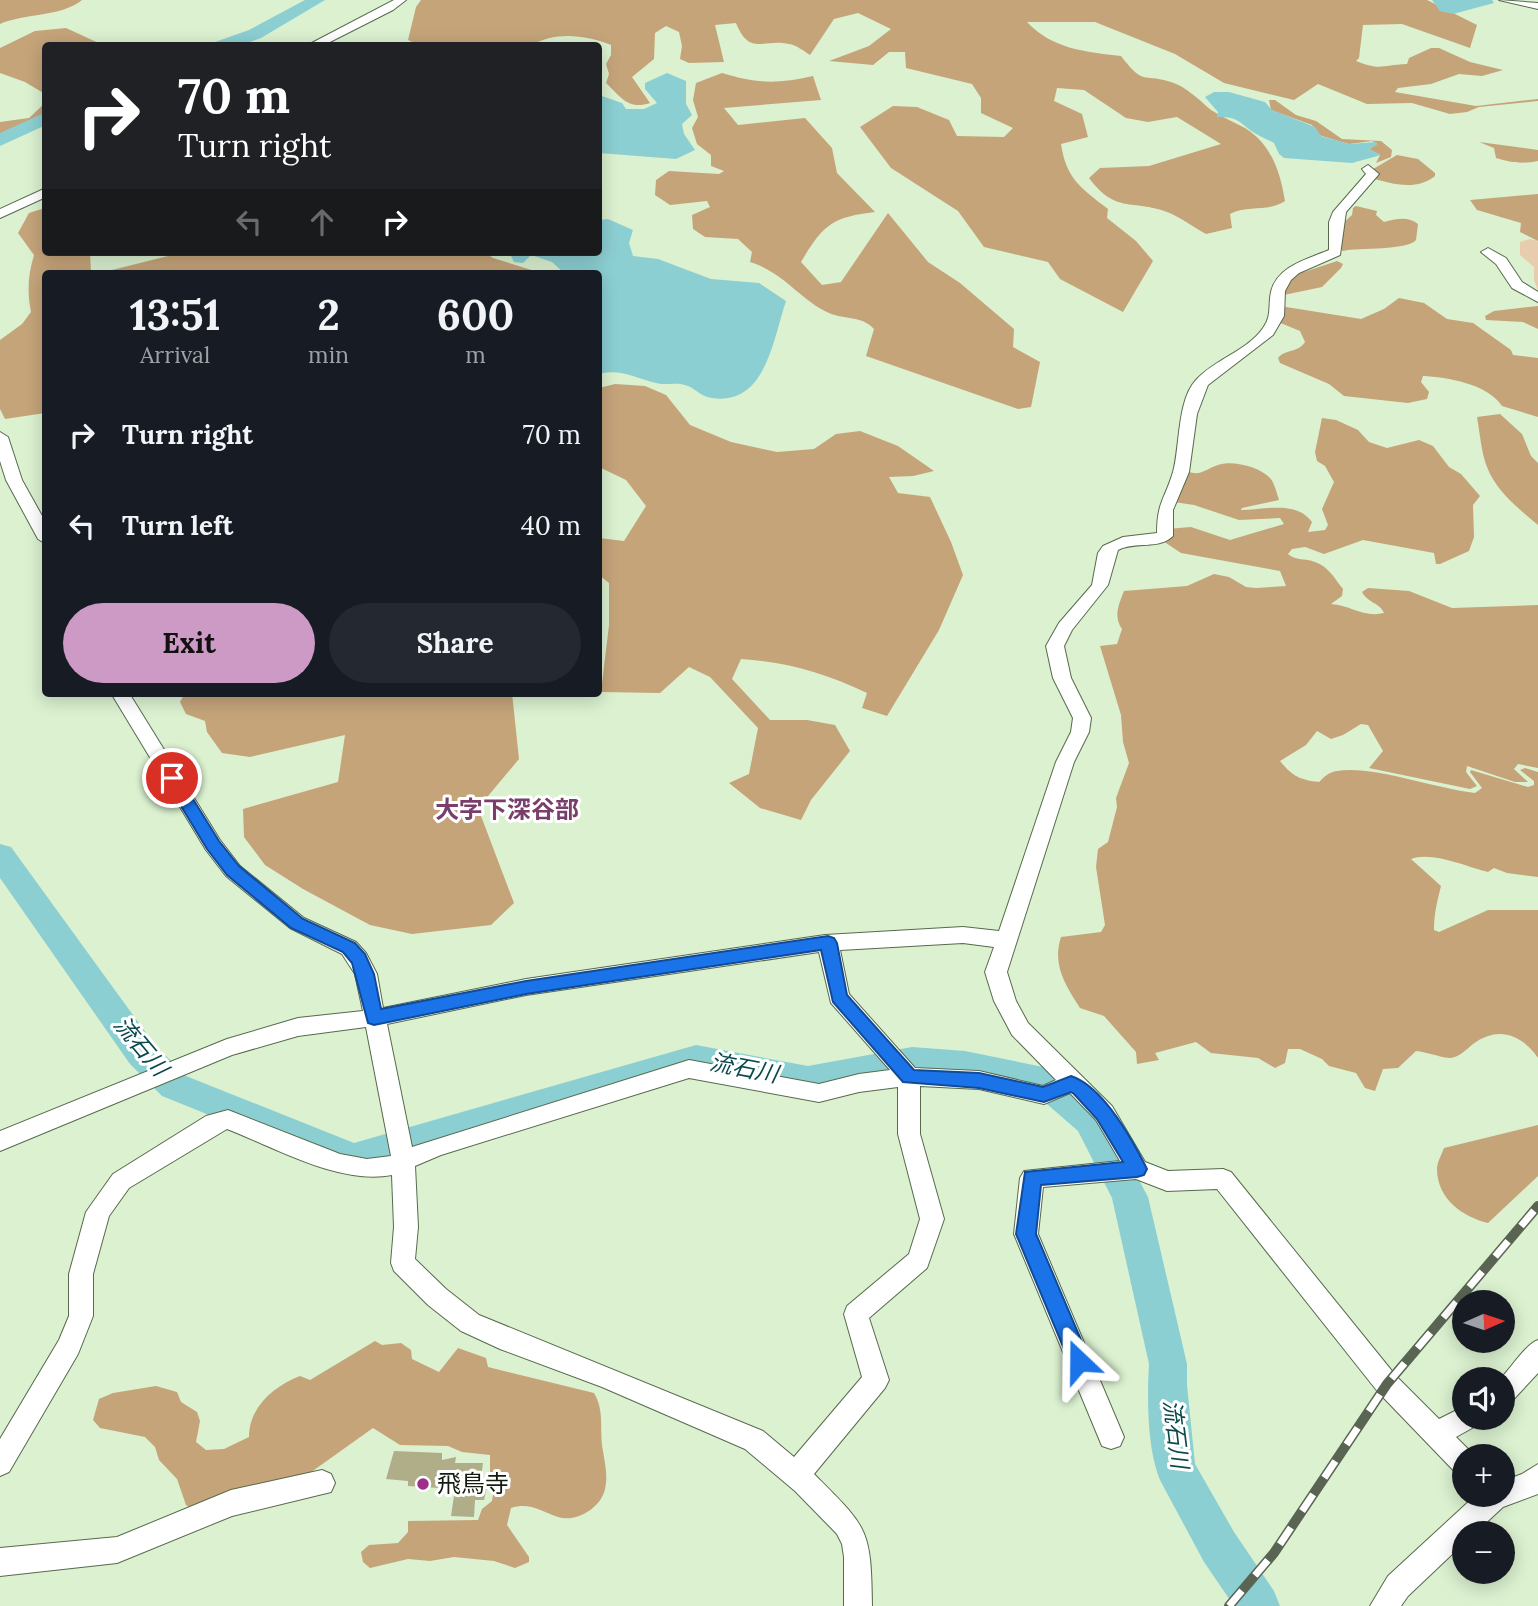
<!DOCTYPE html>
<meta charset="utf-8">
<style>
body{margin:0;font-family:Lora,"Noto Sans JP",serif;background:#242831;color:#f1f3f6;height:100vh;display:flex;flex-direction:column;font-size:26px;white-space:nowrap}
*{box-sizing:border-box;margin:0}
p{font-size:23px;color:#9ea1a6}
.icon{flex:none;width:38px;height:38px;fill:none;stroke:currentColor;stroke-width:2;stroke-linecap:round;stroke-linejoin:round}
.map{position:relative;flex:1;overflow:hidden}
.details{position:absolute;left:42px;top:270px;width:560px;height:427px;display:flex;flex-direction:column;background:#171b24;border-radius:7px;box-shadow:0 4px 18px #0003}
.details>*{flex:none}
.guide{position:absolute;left:42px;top:42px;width:560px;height:214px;border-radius:7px;box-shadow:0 4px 18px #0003;background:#202124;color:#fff;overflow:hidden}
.needle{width:46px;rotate:87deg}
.buttons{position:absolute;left:1452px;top:1290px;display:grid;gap:14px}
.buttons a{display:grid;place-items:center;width:63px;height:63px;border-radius:50%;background:#171b24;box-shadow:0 4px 18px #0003;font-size:35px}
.pin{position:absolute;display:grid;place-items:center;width:60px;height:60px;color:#fff;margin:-30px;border:4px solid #fff;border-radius:50%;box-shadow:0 2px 7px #0007}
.me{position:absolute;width:77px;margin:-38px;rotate:337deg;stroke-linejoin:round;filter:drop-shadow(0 0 5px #0008)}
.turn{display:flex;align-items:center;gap:24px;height:147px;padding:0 21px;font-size:32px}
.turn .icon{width:91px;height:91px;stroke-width:2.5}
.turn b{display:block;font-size:49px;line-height:60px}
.lanes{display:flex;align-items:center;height:66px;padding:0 21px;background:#0003;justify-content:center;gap:35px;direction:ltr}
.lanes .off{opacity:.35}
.eta{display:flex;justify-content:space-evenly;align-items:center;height:119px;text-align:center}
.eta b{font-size:42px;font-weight:800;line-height:49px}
.primary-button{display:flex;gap:14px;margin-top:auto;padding:14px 21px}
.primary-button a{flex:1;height:80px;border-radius:42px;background:#cd9ac5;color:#111;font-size:28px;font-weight:800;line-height:80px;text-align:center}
.primary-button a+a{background:#242831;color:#f1f3f6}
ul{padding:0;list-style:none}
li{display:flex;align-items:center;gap:21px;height:91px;padding:0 21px}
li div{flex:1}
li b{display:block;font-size:26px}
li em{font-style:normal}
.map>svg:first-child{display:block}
</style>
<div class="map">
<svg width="1538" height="1606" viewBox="0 0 1538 1606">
<rect width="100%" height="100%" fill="#dbf1d0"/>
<path fill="#e7cdad" d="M1530 239 1538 241V291L1534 280V267L1520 255V242Z"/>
<g fill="#c5a47a">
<path d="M0 0H82C61 17 25 13 0 24Z"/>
<path d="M421 0H1427L1477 25 1470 48 1402 24 1363 25 1359 58 1356 61C1381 71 1382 65 1407 64L1409 58 1431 48H1439L1470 62 1503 70 1482 76 1459 74 1431 84 1398 88 1395 92 1476 106 1538 99V101L1479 107 1467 112 1450 114 1412 103 1367 104 1318 84 1294 100 1224 83 1175 54 1095 22H1027C1052 49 1086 52 1121 56 1144 86 1142 73 1171 82 1187 87 1199 100 1211 110 1222 117 1234 122 1245 128 1271 144 1280 171 1285 201 1266 213 1250 204 1230 214L1232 228 1206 234C1193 227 1180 217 1167 212 1132 199 1116 214 1089 178L1100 168 1149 166 1221 144 1177 117 1148 122 1126 118 1084 90 1057 88 1054 101 1082 114 1088 137 1061 144C1066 179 1082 189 1108 209L1107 218 1136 241 1153 261 1123 312 1060 279 1048 262 984 247 958 211 891 168 860 127 893 106 917 107 949 120 957 136 1004 137 1013 128 981 113V98L972 84 906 68 905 52H889L873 65 829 61 869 46 891 29 858 13 834 19 810 55C804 51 796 45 789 44 763 38 750 57 736 23L715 25 724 62 689 63 680 59 682 46 679 32 666 26 655 33 654 59 632 77 650 103C628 110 622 98 606 83L609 74 606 64 611 55V45C586 35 555 31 530 46H420L408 40 416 7Z"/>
<path d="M66 28 103 45 46 46 45 94 25 82 0 73V48L35 31Z"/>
<path d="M722 73C758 84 777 84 813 76L821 100 724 108 738 125 805 118 832 148 837 173 875 212C832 217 823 225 801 262L822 285 841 282 888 213 928 262 960 283 1014 329 1013 347 1040 362 1031 407 1018 409 866 356 874 329C861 315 845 320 829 313 800 300 785 273 750 262L752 252 738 239 705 237 693 229 692 215 710 207 707 201 670 205 655 195 656 180 669 171 719 174 724 171 711 166V155L697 144 692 128 698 117 693 100 696 83Z"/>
<path d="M1269 100H1275L1296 115 1316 121 1342 139 1381 141 1392 150 1391 157 1376 163 1380 155 1369 149 1377 144 1372 141 1349 144 1338 141 1319 135 1312 125 1271 110Z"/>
<path d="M45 103V118L25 130 0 135V122L29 118Z"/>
<path d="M1479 142 1538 150V161C1522 164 1512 163 1496 158L1494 148Z"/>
<path d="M1397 155 1418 159 1435 173V176C1415 192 1390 183 1367 177L1368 172Z"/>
<path d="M1538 194V241L1520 232 1521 223 1477 210 1470 200Z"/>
<path d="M1356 206 1377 211 1376 215 1384 222C1396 219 1408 216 1418 224L1416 240C1406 251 1360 247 1343 251L1333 245 1341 225 1352 215 1353 208Z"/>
<path d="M45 208 46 252H90L91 273H46L45 413 5 419 0 409V340L22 324 31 312C27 292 28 275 34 255L18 233 29 213Z"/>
<path d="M184 252H484L493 258 541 273H100Z"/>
<path d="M1337 261 1343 264 1341 268 1322 287 1279 296 1295 275Z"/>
<path d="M1399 298 1424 303 1447 319 1473 323 1511 350 1513 355 1538 358V417L1502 406C1488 384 1447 377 1423 376L1421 382 1429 392 1427 399 1408 403 1344 396 1329 384 1280 363 1278 358C1285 349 1298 353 1305 342L1300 331 1278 322 1280 306 1361 319 1384 309Z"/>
<path d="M1538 306V329L1523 322 1486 320 1485 316 1494 311Z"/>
<path d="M615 384 645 386 666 395 690 425 731 442 777 452 814 449 836 434 860 431 898 446 934 471 913 476 889 477 898 493 930 497 951 542 963 575 939 630 887 716 862 708 867 693C825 673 788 662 741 659L732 679 770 720H807L835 725 850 751 811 800 801 820 760 808 729 783 749 774 758 728 710 677 689 667 660 693 601 692 609 625V583L599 575V538L624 541 646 506 626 480 599 467V388Z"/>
<path d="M1500 414 1522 434 1531 456 1538 463V525C1519 509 1496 491 1487 467 1481 452 1480 433 1477 417Z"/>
<path d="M1322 418 1336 420 1358 430 1369 442 1387 448 1419 440 1433 446 1449 467 1461 474 1480 496 1473 505 1474 537 1469 551 1440 564H1436L1434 553 1363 540 1324 554 1305 547 1292 549 1288 554C1296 561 1305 558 1315 562 1328 566 1335 579 1343 589L1342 596 1331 604C1350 605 1364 618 1384 613 1380 603 1368 603 1362 592L1368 588 1409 591 1452 608 1538 605V768L1518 764 1514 769 1528 782H1515L1467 766 1466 772 1477 786 1470 789 1369 768 1383 751 1368 725 1361 724 1343 735 1331 739 1317 731 1306 745 1280 761C1292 776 1300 780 1319 782 1324 777 1329 772 1337 771 1372 765 1437 789 1475 793L1482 788 1470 772 1471 770 1528 787 1534 785V781L1520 770 1525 768 1538 772V877L1507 873 1494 868 1488 872C1467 867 1432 851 1411 859L1441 886C1437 902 1434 914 1434 930L1439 932 1488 910H1538V1058C1521 1033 1497 1026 1473 1044 1466 1050 1458 1058 1449 1058 1439 1057 1427 1052 1416 1051L1398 1068 1383 1069 1375 1091 1365 1088 1356 1073 1329 1066 1322 1059 1300 1049H1288L1285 1063 1275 1068 1258 1058 1211 1053 1196 1042 1155 1053 1159 1060 1137 1064 1136 1052 1104 1016 1080 1008C1065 984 1052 965 1061 937L1101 932 1105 925 1096 867 1098 849 1108 842 1117 807 1116 798 1129 763 1123 742 1121 715 1100 646 1117 644 1122 629C1113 616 1119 604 1124 591L1187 586 1214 574 1229 577 1246 587 1256 588 1286 586 1280 571 1181 553 1163 541 1167 529 1191 527 1230 540 1284 524 1280 518 1239 520 1194 505 1174 502 1187 471C1201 477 1205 469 1218 465 1233 460 1260 467 1271 479 1275 485 1277 494 1279 500L1242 508 1241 510C1264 510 1296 500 1312 522L1308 532 1325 530 1328 525 1322 509 1334 482 1325 466 1317 461 1315 452Z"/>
<path d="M185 693H512L519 759 478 808 514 903 491 925 412 934 370 925 303 889 265 865 244 837 243 809 338 782 345 735 250 757 222 753 207 732 205 721 186 714 180 702Z"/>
<path d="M1538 1125V1176L1488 1223C1463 1217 1437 1199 1437 1169 1437 1162 1442 1154 1444 1148Z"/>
<path d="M375 1341 382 1345 401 1343 411 1350 412 1359 439 1372 458 1348 486 1358 488 1367 594 1393C605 1411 599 1430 603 1451 605 1464 608 1476 605 1489 601 1508 576 1523 558 1517 540 1511 530 1502 511 1508L507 1525 529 1557V1562L515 1568 494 1561 454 1557 430 1561 408 1559 370 1568 363 1562 361 1552 369 1545 398 1543 408 1532V1521L478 1520 482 1509 492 1501 495 1483 490 1476V1455L462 1452 448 1446 400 1445 373 1428 307 1475 246 1489 228 1490 205 1509 193 1510 186 1505 177 1479 159 1460 155 1447 145 1437 100 1428 93 1420 99 1399 113 1393 156 1386 177 1392 181 1402 197 1412 200 1421 196 1442 206 1450 224 1449 249 1437C249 1407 274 1386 300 1376L310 1380Z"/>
</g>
<g fill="#8ccfd2">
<path d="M1432 0H1492L1494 3 1453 14 1440 11Z"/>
<path d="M667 73 686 81V104L692 115 682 124 684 134 695 150 676 159 599 153V95L622 103 626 109H644L657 103 645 89V83Z"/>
<path d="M1229 92 1265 102 1272 110 1315 127 1321 136 1349 144 1376 142 1377 144 1369 149 1381 155 1352 163 1284 158 1279 154 1274 143C1269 140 1263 138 1258 135 1240 125 1241 116 1217 117L1218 112 1205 97 1214 92Z"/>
<path d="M608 219 633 230 629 243 633 256 658 259 711 279 759 283 786 301C773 339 766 406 712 398 702 397 697 390 688 386 677 381 666 386 656 383 636 378 620 368 599 374L598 273H564L552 262 531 255 523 263 514 262 509 252H598L599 220Z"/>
</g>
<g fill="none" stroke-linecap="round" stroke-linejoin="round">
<g fill="#8ccfd2" fill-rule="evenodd">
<path d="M305 0H325L261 38 239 46H213L215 42 249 30Z"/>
<path d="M46 112V125L0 146V133Z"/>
<path d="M0 844 11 847 154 1044 186 1076 354 1143 696 1045 808 1066 912 1047 965 1051 1053 1069 1102 1111 1148 1197 1187 1364V1385L1195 1464 1234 1532 1274 1591 1280 1606H1234L1204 1562 1161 1482C1147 1451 1147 1398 1149 1364L1112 1198 1078 1131 1032 1091 965 1079 912 1075 808 1094 696 1073 353 1173 162 1096 130 1064 0 878Z"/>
</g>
</g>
<path fill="#b0ad89" d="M394 1451 442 1453V1460L456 1457 455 1463H483L480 1485 487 1487 484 1500H475L474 1517 451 1516 455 1489 408 1486V1481L386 1479Z"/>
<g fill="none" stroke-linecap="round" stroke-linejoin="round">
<g stroke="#576a4d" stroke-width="2">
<g id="street">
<path d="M394 0H406L393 10 322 46H306Z"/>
<path d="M1499 0 1538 3V9Z"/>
<path d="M1368 165 1379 174 1346 212 1340 255 1299 273 1291 280 1285 291 1284 316 1273 335 1208 385 1197 414 1189 472 1173 510V536C1159 550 1135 541 1118 550L1108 585 1072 630 1064 646 1071 678 1091 718 1089 732 1074 762 1007 972 1016 1001 1028 1023 1112 1106 1145 1162 1168 1171 1223 1169 1231 1172 1396 1376 1439 1419 1465 1406V1418H1478L1474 1427 1456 1437 1475 1456H1465V1476L1456 1473 1378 1392 1217 1189 1167 1191 1136 1179 1043 1187 1038 1234 1124 1437 1120 1446 1111 1449 1102 1446 1014 1234 1020 1178 1024 1171 1120 1161 1096 1120 1070 1093 1044 1104 979 1089 920 1086V1134L944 1219 927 1268 869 1318 889 1380 885 1388 814 1474C868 1528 871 1528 872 1606H844V1557L842 1544 837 1534 795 1491 745 1449 602 1387 500 1349 461 1331 428 1305 394 1271 391 1263 394 1227 392 1175C339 1185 276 1148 227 1129L129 1188 109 1216 93 1274V1316L78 1354 9 1472 0 1476V1439L59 1340 69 1316V1274L86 1212 113 1174 206 1116 228 1110 340 1154 367 1159 391 1156 366 1027 298 1036 232 1055 0 1151V1131L227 1039 298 1018 363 1011 355 974 342 954 290 928 226 876 206 850 111 693H129L220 840 240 866 304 918 356 942 366 953 377 974 383 1008 526 979 825 935 963 927 999 931 1056 762 1071 732 1073 718 1053 678 1046 646 1059 623 1092 585 1098 553 1103 546 1123 537 1157 533C1157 502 1165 499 1173 472 1180 447 1177 400 1196 380 1215 359 1247 351 1263 328 1272 316 1268 306 1271 292 1277 266 1308 259 1329 250V222L1333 212 1366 174 1362 169ZM963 943 994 947 985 972 994 1001 1012 1035 1056 1080 1043 1086 979 1071 915 1068 849 994 840 950ZM819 952 831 1003 890 1070 859 1074 819 1084 689 1060 412 1147 387 1024 526 995ZM689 1078 819 1102 859 1092 898 1087V1134L920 1219 909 1254 847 1306 844 1314 862 1377 794 1457 763 1431 479 1315 446 1289 415 1259 418 1227 415 1166 441 1155Z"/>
<path d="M46 188V197L0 218V209Z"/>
<path d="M1488 248 1506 258 1522 282 1538 292V302L1512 288 1496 264 1481 252Z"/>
<path d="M0 432 8 437 22 480 46 523V544L38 539 6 480 0 461Z"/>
<path d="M1538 1340V1373L1512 1401 1503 1405V1379H1500C1511 1368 1526 1344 1538 1340Z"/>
<path d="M1538 1464V1494L1503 1507 1475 1533H1465V1542L1408 1596 1401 1606H1370L1388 1576 1477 1494H1503V1481L1522 1474Z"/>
<path d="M322 1470 331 1474 335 1483 331 1492 232 1516 117 1563 0 1576V1548L117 1537 231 1490Z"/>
</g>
</g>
<use href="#street" fill="#fff" fill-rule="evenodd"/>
<g stroke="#596552" stroke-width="10">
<path id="rail" d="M1229 1606 1274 1553 1387 1384 1538 1206"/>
</g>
<use href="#rail" stroke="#fff" stroke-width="7" stroke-dasharray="20" stroke-linecap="butt"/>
</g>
<path fill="#1a73e8" stroke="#114b97" stroke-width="2" d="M172 773 178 775 219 841 239 866 303 919 355 943 365 954 374 974 381 1009 526 981 828 936 834 938 837 943 847 995 914 1070 979 1073 1043 1087 1071 1076C1104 1087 1132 1139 1147 1169L1144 1175 1137 1177 1041 1185 1036 1234 1090 1361 1087 1368 1079 1371 1072 1368 1016 1234 1025 1172 1123 1162 1097 1119 1074 1094 1071 1092 1044 1102 979 1088 903 1082 833 1002 821 950 526 994 374 1025 368 1023 352 963 343 952 291 928 227 875 207 849 164 778Z"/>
<circle fill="#a02d89" stroke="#fff" stroke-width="2.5" cx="423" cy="1484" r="7"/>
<g text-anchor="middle" stroke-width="6" stroke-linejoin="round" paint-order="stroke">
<g font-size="23" font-style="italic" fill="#0a494c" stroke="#fff">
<text transform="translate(141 1046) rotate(50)" y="8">流石川</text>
<text transform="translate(744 1068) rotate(11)" y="8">流石川</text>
<text transform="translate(1176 1434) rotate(83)" y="8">流石川</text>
</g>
<g font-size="24" font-weight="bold" fill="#793f6a" stroke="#fff">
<text x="507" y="818">大字下深谷部</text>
</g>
<g font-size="24" fill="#141c10" stroke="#fff" text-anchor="start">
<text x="437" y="1492">飛鳥寺</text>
</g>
</g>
</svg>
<div class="buttons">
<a><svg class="needle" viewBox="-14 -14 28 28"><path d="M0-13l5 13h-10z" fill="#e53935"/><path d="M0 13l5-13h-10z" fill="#9ea1a6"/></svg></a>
<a><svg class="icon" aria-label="sound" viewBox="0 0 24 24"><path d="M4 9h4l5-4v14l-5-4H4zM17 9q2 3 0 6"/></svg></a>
<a>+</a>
<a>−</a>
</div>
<div class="pin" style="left:172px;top:778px;background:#d93025"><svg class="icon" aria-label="arrive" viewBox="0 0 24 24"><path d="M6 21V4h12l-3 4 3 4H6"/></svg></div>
<svg class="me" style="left:1079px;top:1361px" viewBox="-20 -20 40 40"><path d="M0-17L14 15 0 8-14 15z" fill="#1a73e8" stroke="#fff" stroke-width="4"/></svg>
<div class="guide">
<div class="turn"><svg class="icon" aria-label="right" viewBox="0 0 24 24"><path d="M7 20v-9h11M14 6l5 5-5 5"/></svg><div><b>70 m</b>Turn right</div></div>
<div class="lanes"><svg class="icon off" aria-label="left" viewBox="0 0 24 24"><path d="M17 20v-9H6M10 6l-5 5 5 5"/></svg><svg class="icon off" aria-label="ahead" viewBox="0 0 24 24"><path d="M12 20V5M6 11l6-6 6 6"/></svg><svg class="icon" aria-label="right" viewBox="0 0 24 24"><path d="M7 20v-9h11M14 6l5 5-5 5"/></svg></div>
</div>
<section class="details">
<div class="eta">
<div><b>13:51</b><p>Arrival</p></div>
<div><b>2</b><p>min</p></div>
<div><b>600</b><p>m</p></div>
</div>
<ul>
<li><svg class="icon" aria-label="right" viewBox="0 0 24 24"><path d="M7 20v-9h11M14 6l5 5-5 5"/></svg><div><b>Turn right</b></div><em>70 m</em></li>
<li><svg class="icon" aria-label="left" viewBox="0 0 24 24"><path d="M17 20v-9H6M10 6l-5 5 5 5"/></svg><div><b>Turn left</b></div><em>40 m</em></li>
</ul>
<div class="primary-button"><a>Exit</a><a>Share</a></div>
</section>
</div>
